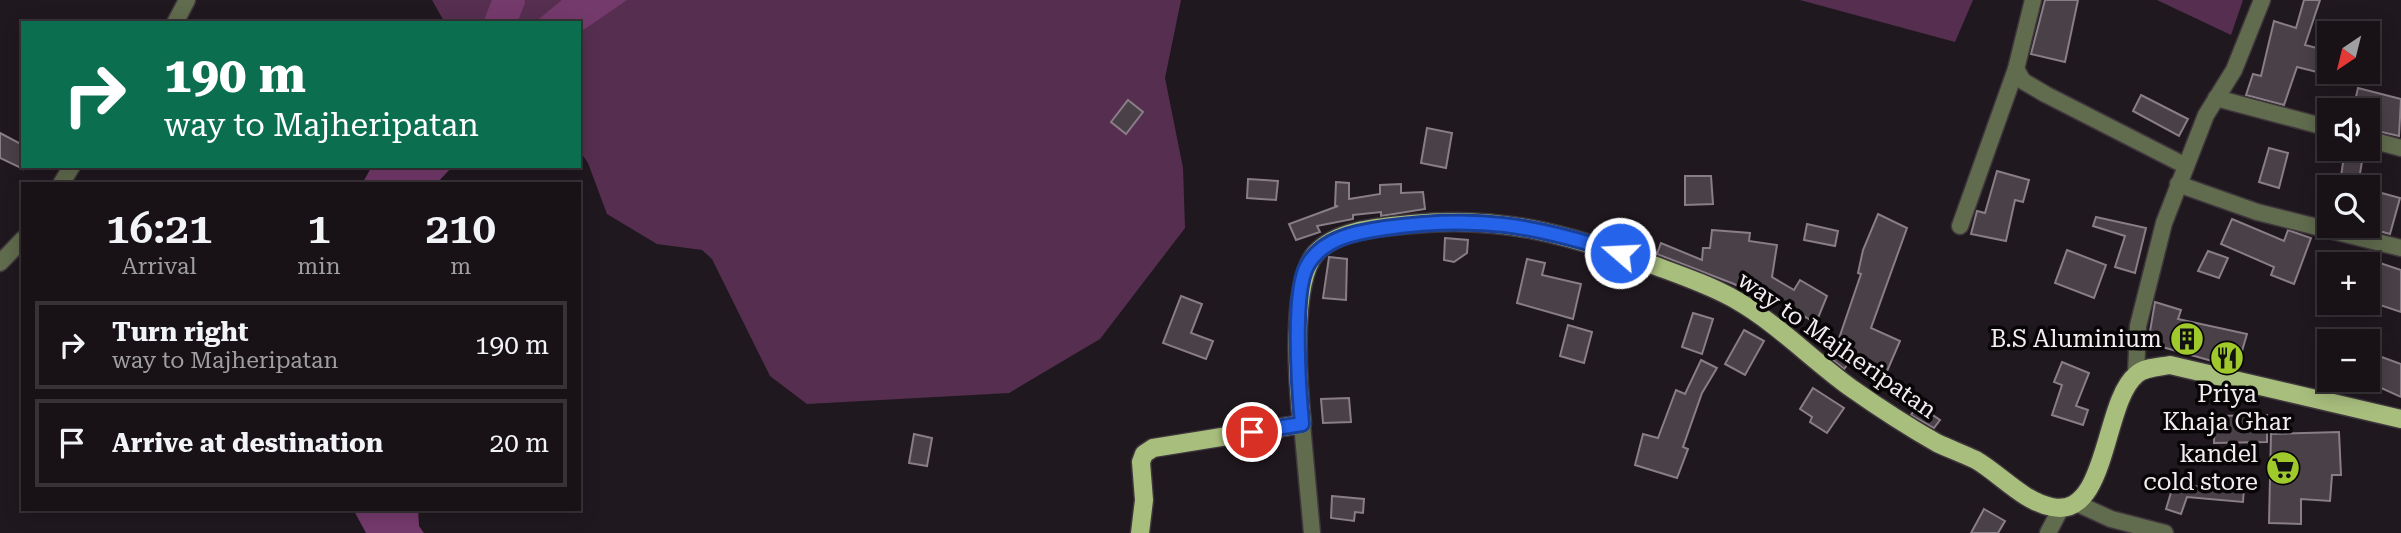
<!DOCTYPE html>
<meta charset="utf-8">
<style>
body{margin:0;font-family:"Roboto Serif",serif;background:#252024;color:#f1f3f6;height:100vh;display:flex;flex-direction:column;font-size:26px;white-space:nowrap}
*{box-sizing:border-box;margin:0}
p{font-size:23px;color:#9f9ea1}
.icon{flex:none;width:38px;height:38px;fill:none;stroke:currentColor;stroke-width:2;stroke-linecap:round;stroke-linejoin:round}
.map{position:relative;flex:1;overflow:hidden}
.drawer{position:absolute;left:21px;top:182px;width:560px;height:329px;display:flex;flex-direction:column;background:#181217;border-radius:0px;box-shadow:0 4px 18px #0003,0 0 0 2px #363236}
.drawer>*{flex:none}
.banner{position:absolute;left:21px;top:21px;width:560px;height:147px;border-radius:0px;box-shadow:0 4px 18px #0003,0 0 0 2px #363236;background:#0b6e4f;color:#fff;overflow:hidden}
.needle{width:46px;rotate:215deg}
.tools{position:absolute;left:2317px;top:21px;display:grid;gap:14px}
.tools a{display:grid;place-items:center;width:63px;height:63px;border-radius:0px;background:#181217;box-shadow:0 4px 18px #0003,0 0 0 2px #363236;font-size:35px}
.pin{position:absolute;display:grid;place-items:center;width:60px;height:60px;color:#fff;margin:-30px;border:4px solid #fff;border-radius:50%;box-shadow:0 2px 7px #0007}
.me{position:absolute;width:77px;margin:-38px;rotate:289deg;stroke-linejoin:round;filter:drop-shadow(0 0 5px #0008)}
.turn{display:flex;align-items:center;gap:24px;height:147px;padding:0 28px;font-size:32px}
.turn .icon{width:91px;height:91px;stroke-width:2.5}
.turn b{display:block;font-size:49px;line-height:60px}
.eta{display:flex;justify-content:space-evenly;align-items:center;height:119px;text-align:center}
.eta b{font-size:42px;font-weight:600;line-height:49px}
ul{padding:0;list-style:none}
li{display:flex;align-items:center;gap:21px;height:88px;margin:0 14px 10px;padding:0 14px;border:4px solid #363236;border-radius:0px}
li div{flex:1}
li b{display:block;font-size:26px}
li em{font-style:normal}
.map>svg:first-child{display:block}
</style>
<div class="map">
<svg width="2401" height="533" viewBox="0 0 2401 533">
<rect width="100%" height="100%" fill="#20181f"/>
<g fill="#562f50">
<path d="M432 0H1181L1165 78 1183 168 1185 228 1100 339 1009 393 807 404 770 376 712 259 702 250 657 244 607 214 588 163 579 150V23H445Z"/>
<path d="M1800 0H1973L1955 42Z"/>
<path d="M2157 0H2243L2231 35Z"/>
</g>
<g fill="#753a6c">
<path d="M562 0H627L579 33V23H534Z"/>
<path d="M372 166H453L436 184H362Z"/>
<path d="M353 509H418L419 526 424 533H366Z"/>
</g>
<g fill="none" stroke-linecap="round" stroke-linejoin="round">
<path stroke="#753a6c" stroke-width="32" d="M500 23 509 0"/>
</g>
<g fill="#4a4048" stroke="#897d86" stroke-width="2">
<path d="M2045 0H2078L2065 62 2031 54Z"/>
<path d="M2304 0H2320L2305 45 2329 51V75L2297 67 2284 105 2246 95 2253 74 2261 76 2274 21 2296 28Z"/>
<path d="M2358 88 2401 99 2399 136 2368 129V110H2353Z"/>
<path d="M2141 95 2188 119 2179 136 2133 111Z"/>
<path d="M1128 100 1143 112 1126 134 1111 122Z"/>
<path d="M1427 128 1452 133 1446 168 1421 163Z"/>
<path d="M0 133 23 145V169L0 158Z"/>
<path d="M2269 148 2288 153 2279 188 2259 182Z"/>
<path d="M2345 149H2364L2358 186 2340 183Z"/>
<path d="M1997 171 2029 180 2023 202 2015 200 2006 241 1971 234 1977 211 1985 213Z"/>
<path d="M1685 176H1711L1713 204 1685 205Z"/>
<path d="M1248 179 1278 181 1276 200 1247 198Z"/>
<path d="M1336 182 1349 183V199L1380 194V185L1401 184V193L1423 192 1425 209 1381 216V212L1353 215V219L1317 226 1320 232 1296 240 1289 224 1338 206H1335Z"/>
<path d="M2378 192 2400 198 2390 234 2368 228Z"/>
<path d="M1878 214 1907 228 1871 328 1900 341 1885 376 1851 360 1844 369 1832 359 1861 274 1858 273 1863 250Z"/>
<path d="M2096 217 2146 228 2135 273 2115 267 2125 236 2093 226Z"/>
<path d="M2232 219 2284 241 2288 230 2311 238 2294 284 2271 275 2274 267 2221 244Z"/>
<path d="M1807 224 1838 231 1835 246 1804 240Z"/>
<path d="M1712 230 1750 233 1749 241 1777 245 1772 277 1794 290 1800 280 1827 296 1816 323 1767 295 1764 300 1734 284 1657 254 1661 243 1702 260 1703 248H1710Z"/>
<path d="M1445 238 1468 240 1467 253 1454 262 1444 260Z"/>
<path d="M2067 250 2106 265 2094 298 2055 283Z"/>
<path d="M2208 251 2228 258 2219 278 2198 271Z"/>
<path d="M1329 257 1347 259 1346 300 1323 298Z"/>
<path d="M1527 259 1545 263 1542 275 1581 284 1573 319 1517 303Z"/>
<path d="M2368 259 2401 270V312L2368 301Z"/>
<path d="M1181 296 1202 304 1191 333 1213 341 1206 359 1163 343Z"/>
<path d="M2155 302 2181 310 2178 319 2247 334 2237 368 2148 343Z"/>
<path d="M1693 313 1713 319 1702 354 1682 347Z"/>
<path d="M1568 325 1592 332 1584 363 1560 356Z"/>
<path d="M1744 330 1764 341 1745 375 1725 364Z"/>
<path d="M2368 352 2401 364V397L2368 382Z"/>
<path d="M1701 360 1717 368 1702 393 1683 447 1688 449 1677 478 1635 465 1643 434 1658 438 1676 390 1685 394Z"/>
<path d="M2062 362 2089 373 2076 406 2088 410 2083 425 2052 415 2062 385 2054 382Z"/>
<path d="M1813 388 1844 408 1827 433 1810 422 1812 417 1800 409Z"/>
<path d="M1349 398 1351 422 1323 423 1321 399Z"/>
<path d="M1918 405 1940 420 1934 428 1911 415Z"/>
<path d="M2267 415V442L2214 443 2215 416Z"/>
<path d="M2339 432 2341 475H2332L2330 501 2301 499V524L2269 523 2271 434Z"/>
<path d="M914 434 932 438 927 466 909 463Z"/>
<path d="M2176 476 2192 481 2190 486 2244 488 2243 502 2187 497 2181 514 2166 509Z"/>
<path d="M1332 496 1364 499 1363 513 1355 512 1354 521 1331 518Z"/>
<path d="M1984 509 2005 521 1998 533H1971Z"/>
</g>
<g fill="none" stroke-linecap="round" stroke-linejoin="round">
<g stroke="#3e363c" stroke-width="19">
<g id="minor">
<path d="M175 23 187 0"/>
<path d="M2016 69 2033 0"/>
<path d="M2216 98 2329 128"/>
<path d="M2368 139 2401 148"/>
<path d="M61 184 72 166"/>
<path d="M2178 184 2257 212 2401 248"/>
<path d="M1960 226 2016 69 2023 81 2045 94 2186 166"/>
<path d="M0 263 23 239"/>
<path d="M2136 375 2138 326 2164 223 2206 115 2234 70 2262 0"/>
<path d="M1302 424 1312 533"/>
<path d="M2076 503 2111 519 2165 533"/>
<path d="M2048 533 2061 508"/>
</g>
</g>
<g stroke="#3e363c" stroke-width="21">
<path id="primary" d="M1140 533 1144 500 1141 462 1144 454 1153 448 1302 424C1298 385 1290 282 1316 253 1338 229 1381 227 1412 224 1502 215 1569 235 1653 265 1680 275 1710 285 1736 300 1778 324 1812 360 1851 388 1878 407 1907 426 1937 443 1950 449 1963 454 1976 460 2000 474 2024 502 2052 507 2108 519 2103 402 2136 375 2144 367 2160 367 2170 365L2401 419"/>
</g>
<use href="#minor" stroke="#616b4d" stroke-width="16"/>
<use href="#primary" stroke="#a8be7d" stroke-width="18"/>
</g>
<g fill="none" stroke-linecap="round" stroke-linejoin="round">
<g stroke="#184099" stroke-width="18">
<path id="route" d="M1252 432 1302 424C1299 391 1292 293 1307 266 1322 238 1357 232 1385 228 1477 215 1534 225 1620 253"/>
</g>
<use href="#route" stroke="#2563eb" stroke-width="12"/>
</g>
<defs>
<g id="building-disc" transform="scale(1.75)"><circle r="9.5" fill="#a0c92b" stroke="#080507"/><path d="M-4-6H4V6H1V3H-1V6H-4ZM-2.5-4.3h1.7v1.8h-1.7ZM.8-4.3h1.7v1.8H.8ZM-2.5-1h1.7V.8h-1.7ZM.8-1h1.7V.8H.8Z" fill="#111"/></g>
<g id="restaurant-disc" transform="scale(1.75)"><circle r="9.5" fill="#a0c92b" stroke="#080507"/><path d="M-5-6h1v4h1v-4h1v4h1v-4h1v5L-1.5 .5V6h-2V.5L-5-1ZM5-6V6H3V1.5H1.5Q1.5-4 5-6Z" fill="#111"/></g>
<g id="supermarket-disc" transform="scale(1.75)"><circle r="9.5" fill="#a0c92b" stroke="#080507"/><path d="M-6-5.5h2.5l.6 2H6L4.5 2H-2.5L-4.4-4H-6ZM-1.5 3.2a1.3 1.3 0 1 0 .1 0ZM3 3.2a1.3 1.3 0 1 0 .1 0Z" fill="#111"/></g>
</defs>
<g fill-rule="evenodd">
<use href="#building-disc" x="2187" y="339"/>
<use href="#restaurant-disc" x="2227" y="358"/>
<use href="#supermarket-disc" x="2283" y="468"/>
</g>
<g text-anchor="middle" stroke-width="7" stroke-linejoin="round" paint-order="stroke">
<g font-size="24" fill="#f3ecf1" stroke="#080507" text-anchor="end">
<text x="2162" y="347">B.S Aluminium</text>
<text x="2227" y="402" text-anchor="middle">Priya<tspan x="2227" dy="28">Khaja Ghar</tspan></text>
<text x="2258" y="462">kandel<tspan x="2258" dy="28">cold store</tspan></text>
</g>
<g font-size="24" fill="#f3ecf1" stroke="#080507">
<text transform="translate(1837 345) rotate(35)" y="8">way to Majheripatan</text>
</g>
</g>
</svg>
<div class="tools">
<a><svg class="needle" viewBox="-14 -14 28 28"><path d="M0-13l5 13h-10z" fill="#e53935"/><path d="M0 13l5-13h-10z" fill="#9f9ea1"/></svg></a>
<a><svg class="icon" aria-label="sound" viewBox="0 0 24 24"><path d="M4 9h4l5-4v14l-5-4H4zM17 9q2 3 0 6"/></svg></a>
<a><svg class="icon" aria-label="search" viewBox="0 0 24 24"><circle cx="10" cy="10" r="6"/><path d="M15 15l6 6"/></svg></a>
<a>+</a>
<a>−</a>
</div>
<div class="pin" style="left:1252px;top:432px;background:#d93025"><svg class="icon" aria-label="arrive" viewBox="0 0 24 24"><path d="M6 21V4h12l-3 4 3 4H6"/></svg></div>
<svg class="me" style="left:1620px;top:253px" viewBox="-20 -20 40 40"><circle r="17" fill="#2563eb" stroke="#fff" stroke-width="3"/><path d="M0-11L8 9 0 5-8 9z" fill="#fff"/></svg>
<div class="banner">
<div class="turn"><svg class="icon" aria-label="right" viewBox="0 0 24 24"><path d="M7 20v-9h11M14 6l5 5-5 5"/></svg><div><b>190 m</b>way to Majheripatan</div></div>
</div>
<section class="drawer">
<div class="eta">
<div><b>16:21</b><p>Arrival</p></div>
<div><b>1</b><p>min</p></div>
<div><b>210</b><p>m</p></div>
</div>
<ul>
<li><svg class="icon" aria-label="right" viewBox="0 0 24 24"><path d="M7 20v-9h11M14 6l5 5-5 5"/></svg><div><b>Turn right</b><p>way to Majheripatan</p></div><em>190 m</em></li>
<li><svg class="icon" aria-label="arrive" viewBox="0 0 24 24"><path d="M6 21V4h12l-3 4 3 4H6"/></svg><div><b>Arrive at destination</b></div><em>20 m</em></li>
</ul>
</section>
</div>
